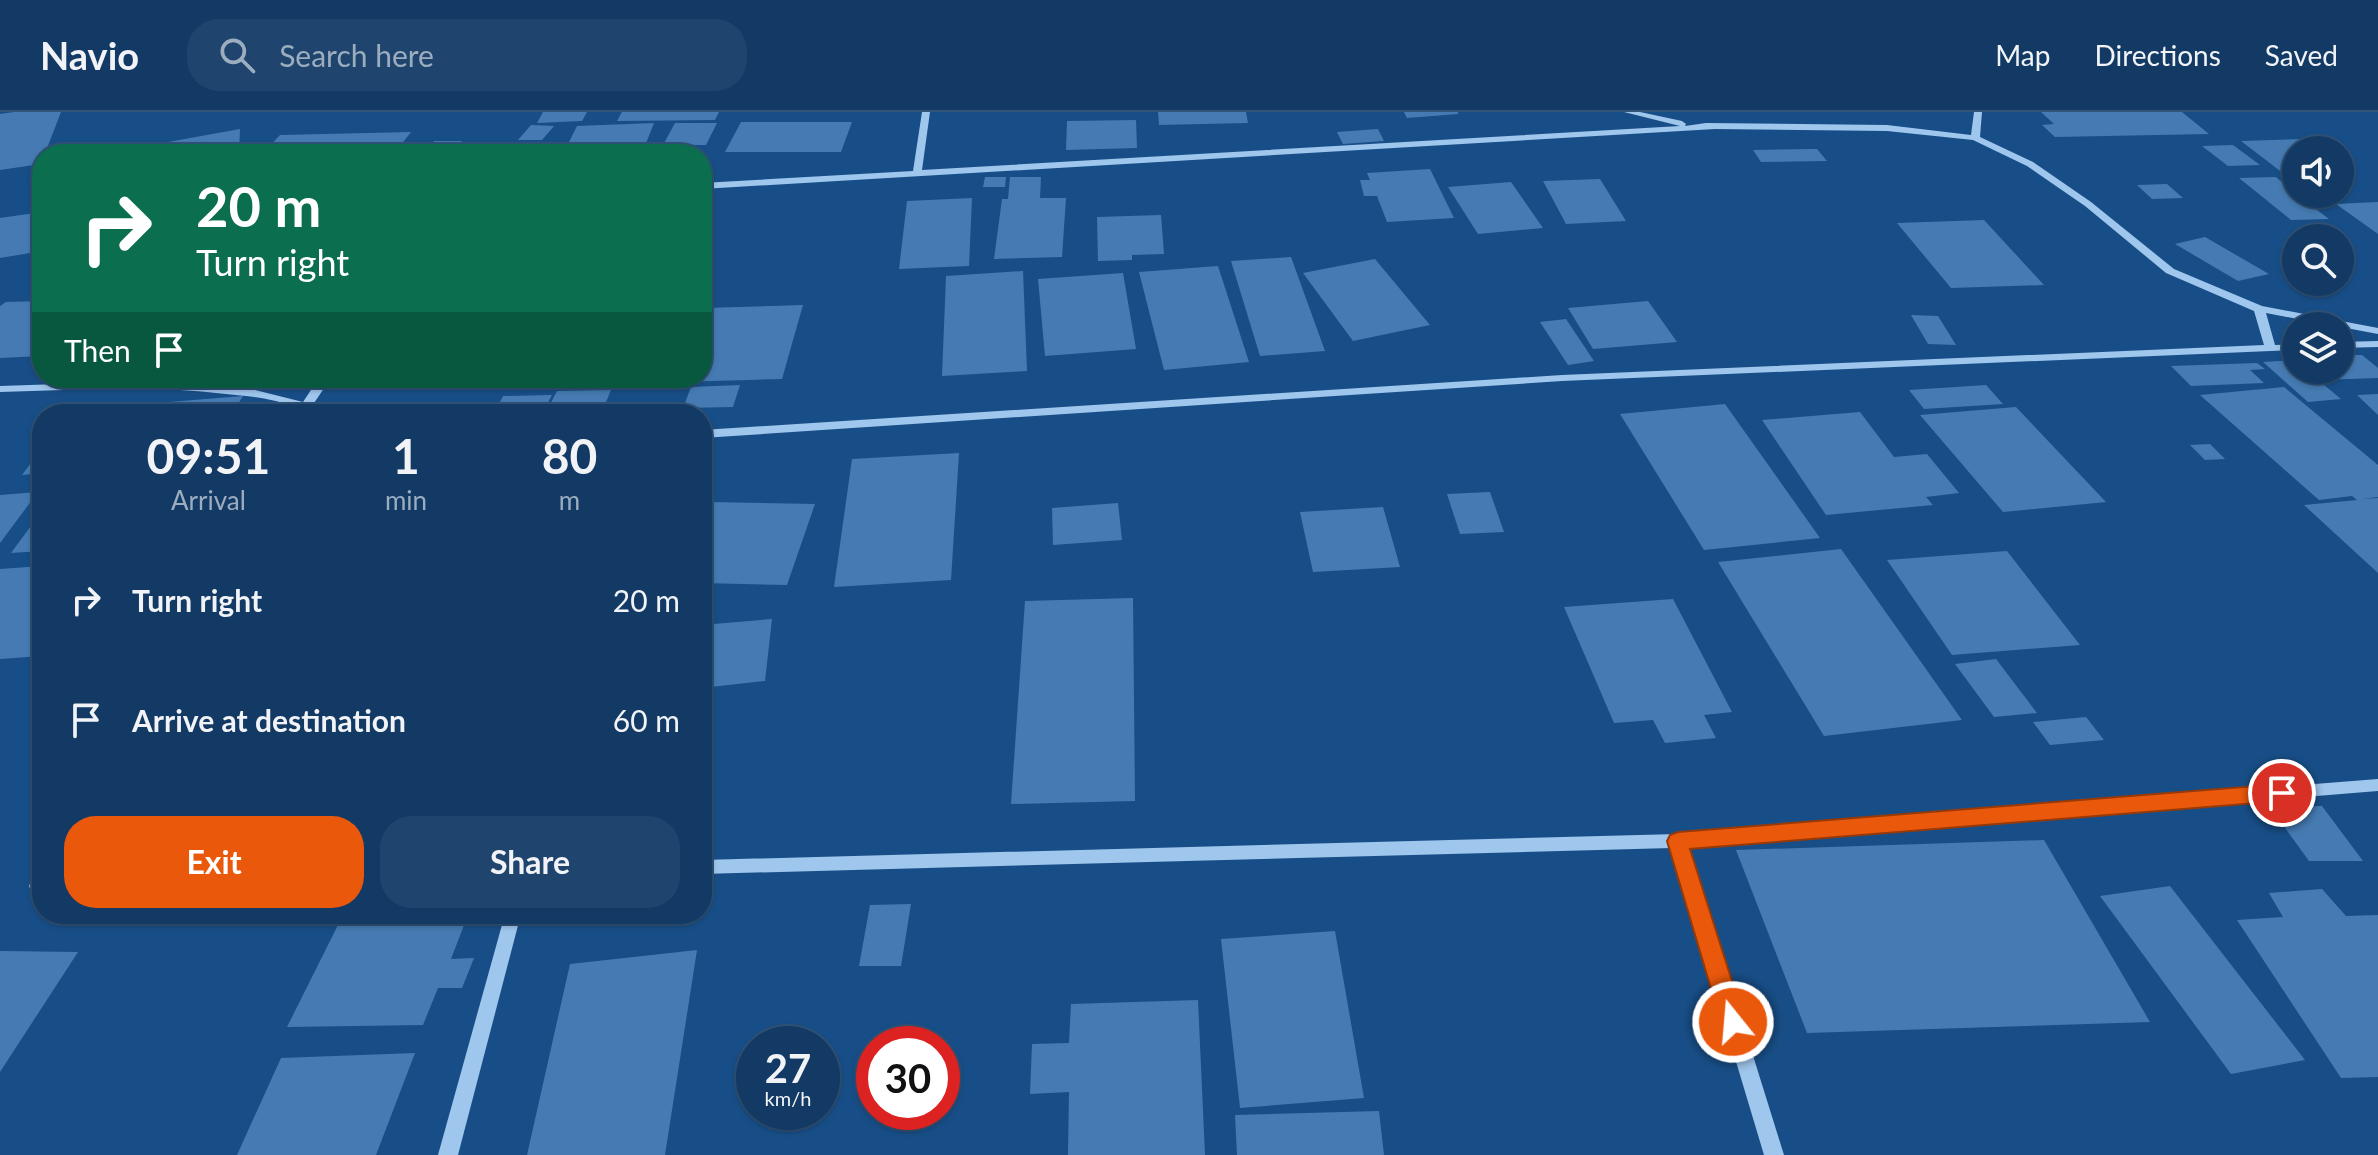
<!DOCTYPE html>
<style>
body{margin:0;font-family:Lato,sans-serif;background:#1f456e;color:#f1f3f6;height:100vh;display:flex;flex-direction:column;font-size:30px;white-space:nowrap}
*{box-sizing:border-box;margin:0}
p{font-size:26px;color:#9cadbf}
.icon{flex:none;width:44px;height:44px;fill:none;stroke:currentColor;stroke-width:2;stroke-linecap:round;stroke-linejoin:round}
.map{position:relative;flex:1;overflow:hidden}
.panel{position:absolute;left:32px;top:292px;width:680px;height:520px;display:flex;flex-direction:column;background:#123a65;border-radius:32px;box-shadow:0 2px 6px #0004,0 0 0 2px #315479}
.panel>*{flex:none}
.guide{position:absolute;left:32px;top:32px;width:680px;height:244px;border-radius:32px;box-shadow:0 2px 6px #0004,0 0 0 2px #315479;background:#0b6e4f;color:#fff;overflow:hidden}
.buttons{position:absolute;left:2282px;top:24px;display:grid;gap:16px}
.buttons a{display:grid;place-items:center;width:72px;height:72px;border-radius:50%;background:#123a65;box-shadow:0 2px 6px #0004,0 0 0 2px #315479;font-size:40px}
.speed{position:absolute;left:736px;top:914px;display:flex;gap:16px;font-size:40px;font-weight:700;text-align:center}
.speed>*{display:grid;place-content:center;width:104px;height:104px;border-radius:50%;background:#123a65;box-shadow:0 2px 6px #0004,0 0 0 2px #315479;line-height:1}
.speed small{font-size:20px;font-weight:400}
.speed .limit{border:12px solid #d22;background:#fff;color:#111}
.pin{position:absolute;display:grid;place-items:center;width:68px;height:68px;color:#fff;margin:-34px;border:4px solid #fff;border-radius:50%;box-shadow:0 2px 8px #0007}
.me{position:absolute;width:88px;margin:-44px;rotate:343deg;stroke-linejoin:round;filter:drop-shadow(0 0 6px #0008)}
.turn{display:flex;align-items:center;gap:28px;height:168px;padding:0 32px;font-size:36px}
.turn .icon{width:104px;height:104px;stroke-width:2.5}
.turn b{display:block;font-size:56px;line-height:68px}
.then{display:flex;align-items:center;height:76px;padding:0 32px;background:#0003;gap:16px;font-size:30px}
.eta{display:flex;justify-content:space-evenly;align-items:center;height:136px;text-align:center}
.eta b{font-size:48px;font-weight:700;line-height:56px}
.button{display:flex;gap:16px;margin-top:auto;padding:16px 32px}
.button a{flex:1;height:92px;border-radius:32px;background:#ea580c;color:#fff;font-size:32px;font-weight:700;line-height:92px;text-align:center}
.button a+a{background:#1f456e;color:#f1f3f6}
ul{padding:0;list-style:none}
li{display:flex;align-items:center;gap:24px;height:120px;padding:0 32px}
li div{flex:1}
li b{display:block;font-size:30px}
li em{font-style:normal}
header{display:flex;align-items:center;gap:48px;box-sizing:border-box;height:112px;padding:0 40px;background:#123a65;border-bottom:2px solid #315479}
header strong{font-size:38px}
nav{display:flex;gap:44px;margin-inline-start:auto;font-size:28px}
.search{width:560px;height:72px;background:#1f456e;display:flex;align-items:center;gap:20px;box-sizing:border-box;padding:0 28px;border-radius:32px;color:#9cadbf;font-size:30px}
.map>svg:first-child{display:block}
</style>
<header>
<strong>Navio</strong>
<div class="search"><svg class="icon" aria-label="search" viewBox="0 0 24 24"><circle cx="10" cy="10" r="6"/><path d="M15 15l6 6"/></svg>Search here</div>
<nav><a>Map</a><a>Directions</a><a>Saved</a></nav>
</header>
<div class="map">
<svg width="2378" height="1043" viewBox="0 0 2378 1043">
<rect width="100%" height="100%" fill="#184e87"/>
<g fill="#457bb2">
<path d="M14 0H61L41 52 0 58V2Z"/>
<path d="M543 0H587L582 9 537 11Z"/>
<path d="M622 0H719L715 8 617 9Z"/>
<path d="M1158 0H1246L1248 11 1159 13Z"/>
<path d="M1404 0H1458V2L1407 6Z"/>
<path d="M2041 0H2182L2209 22 2055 25 2042 13 2054 12Z"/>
<path d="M1136 8 1137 36 1066 38 1067 9Z"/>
<path d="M741 10H852L841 40H725Z"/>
<path d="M654 11 643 39 563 42 577 14Z"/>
<path d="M675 11H717L706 33H663Z"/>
<path d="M531 13 554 14 542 28H518Z"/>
<path d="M240 17 239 42H166L168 30Z"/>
<path d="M1378 17 1384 29 1343 32 1337 20Z"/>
<path d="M411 20 394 42H262L280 23Z"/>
<path d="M2302 27 2317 38H2296V71L2241 29Z"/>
<path d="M434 29H462L453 42H424Z"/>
<path d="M2233 33 2260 53 2228 54 2202 34Z"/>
<path d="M1817 37 1827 49 1761 50 1753 38Z"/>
<path d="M1430 57 1454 106 1387 110 1377 84H1364L1360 68H1370L1367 61Z"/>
<path d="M985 65H1006L1005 75H983Z"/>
<path d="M1010 65H1041L1040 86H1066L1062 145 994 147 1002 87H1008Z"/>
<path d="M2276 65 2296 82 2329 107 2291 108 2239 66Z"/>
<path d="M1600 67 1626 109 1566 112 1543 69Z"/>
<path d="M1511 70 1543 116 1478 122 1448 75Z"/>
<path d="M2167 72 2183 86 2152 87 2137 73Z"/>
<path d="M972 86 969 154 899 157 907 89Z"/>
<path d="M2378 90V122L2336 92Z"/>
<path d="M42 100V139L0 146V106Z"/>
<path d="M1161 103 1164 142 1132 143V148L1098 149 1097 105Z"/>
<path d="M1984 108 2044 173 1951 176 1897 111Z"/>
<path d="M2205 125 2269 162 2238 169 2175 132Z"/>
<path d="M1291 145 1325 239 1260 244 1231 149Z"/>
<path d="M1375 147 1430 213 1353 229 1303 161Z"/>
<path d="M1218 154 1249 250 1164 258 1139 160Z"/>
<path d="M1023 159 1027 259 942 264 946 164Z"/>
<path d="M1123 161 1136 237 1045 244 1038 167Z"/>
<path d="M42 189V244L0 246V194L6 190Z"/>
<path d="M1648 189 1677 230 1593 237 1568 196Z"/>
<path d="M803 193 782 267 678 270 679 266H702V205L705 196Z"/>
<path d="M1911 203 1938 204 1956 233 1928 232Z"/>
<path d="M1566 207 1594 249 1568 253 1540 210Z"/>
<path d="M2340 243H2362L2378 256V266L2319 268 2308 258H2340Z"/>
<path d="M2294 248 2296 258H2306L2341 287 2308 290 2263 250Z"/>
<path d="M2257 251 2265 257 2250 258 2264 271 2191 274 2171 254Z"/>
<path d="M740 273 733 295 683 296 691 275Z"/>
<path d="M1986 273 2003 292 1924 297 1909 278Z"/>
<path d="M2284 275 2378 353V385L2362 387 2378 386V461L2304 393 2357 388 2352 384 2319 388 2200 283Z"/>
<path d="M611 278 601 302H545L557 279Z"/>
<path d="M2378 282V303L2357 283Z"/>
<path d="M552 283 542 302H494L503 284Z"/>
<path d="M243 284 232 302H68L71 298Z"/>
<path d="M1725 292 1820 426 1704 438 1620 302Z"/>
<path d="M2016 295 2106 390 2003 400 1920 303Z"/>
<path d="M1860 300 1894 345 1927 342 1959 381 1926 385 1933 393 1826 403 1762 308Z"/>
<path d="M711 329 703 362H702V330Z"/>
<path d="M2210 332 2225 347 2205 348 2190 333Z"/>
<path d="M42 336V361L22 363Z"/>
<path d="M959 341 951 468 834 475 852 347Z"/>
<path d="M38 380 0 431V383Z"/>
<path d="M1490 380 1504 420 1460 422 1447 382Z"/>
<path d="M707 390 815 392 787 473 702 471V403Z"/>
<path d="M1118 391 1122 428 1053 433 1052 396Z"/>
<path d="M1383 395 1400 455 1313 460 1300 400Z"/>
<path d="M42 399V439L11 441Z"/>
<path d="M1841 437 1962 608 1824 624 1718 450Z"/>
<path d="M2007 439 2080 533 1952 543 1887 448Z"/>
<path d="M42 454V544L0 547V457Z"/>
<path d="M1133 486 1135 689 1011 692 1025 489Z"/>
<path d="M1673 487 1732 600 1704 603 1716 626 1665 631 1653 608 1614 611 1564 495Z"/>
<path d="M772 507 765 569 702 576V513Z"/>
<path d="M1996 547 2037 601 1994 605 1955 552Z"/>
<path d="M2086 605 2104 628 2050 633 2033 610Z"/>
<path d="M2322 694 2363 749H2309L2270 695Z"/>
<path d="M2044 728 2150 910 1807 921 1736 738Z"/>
<path d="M2170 774 2305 948 2231 962 2100 784Z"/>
<path d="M2322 777 2346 804 2378 803V965L2341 966 2237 808 2283 805 2269 781Z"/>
<path d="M911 792 901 854H859L870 793Z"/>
<path d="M466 808 451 847 474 846 462 876H438L423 913 287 915 340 809Z"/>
<path d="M1335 819 1364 986 1240 996 1221 827Z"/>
<path d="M697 838 665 1043H527L570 852Z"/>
<path d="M0 839 78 840 0 960Z"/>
<path d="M1198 888 1205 1043H1068L1069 980 1030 982 1032 932 1069 931 1071 892Z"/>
<path d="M415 941 376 1043H237L281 946Z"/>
<path d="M1379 999 1384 1043H1237L1235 1003Z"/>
</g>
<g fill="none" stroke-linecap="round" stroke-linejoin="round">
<g fill="#9fc6ed" fill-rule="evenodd">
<path d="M922 0H930L922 58 1680 14 1624 0H1640L1682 9 1686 12 1685 14 1706 11 1887 13 1971 23 1974 0H1982L1980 25 2033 50 2091 90 2174 157 2262 194 2378 216V222L2266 201 2275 233 2296 232V238L1562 269 702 326V318L1562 263 2264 233 2254 199 2166 161 2085 94 2027 54 1973 28 1887 19 1715 17 702 77V71L913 59Z"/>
<path d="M2378 229V235L2340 236V230Z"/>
<path d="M319 266H331L312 294 328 302 307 300 294 302 298 296C276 287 250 284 226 282 151 273 75 278 0 280V274L119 270 212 273 255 278 303 290Z"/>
<path d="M2378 667V679L1688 735 1784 1043H1764L1672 736 702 762V748L1678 722Z"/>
<path d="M42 757V780L31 779 29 774 36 759Z"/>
<path d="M505 802H521L458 1043H438Z"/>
</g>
</g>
<path fill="#ea580c" stroke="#983908" stroke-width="2" d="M2282 672 2290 675 2293 681 2290 686 2282 689 1690 737 1745 910 1741 918 1733 921 1725 918 1721 910 1667 729 1670 723 1678 720Z"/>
</svg>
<div class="buttons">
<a><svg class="icon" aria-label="sound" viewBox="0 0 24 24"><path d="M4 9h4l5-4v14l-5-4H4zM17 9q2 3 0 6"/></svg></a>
<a><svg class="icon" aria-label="search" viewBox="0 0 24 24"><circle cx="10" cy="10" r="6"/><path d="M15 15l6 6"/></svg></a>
<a><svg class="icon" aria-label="layers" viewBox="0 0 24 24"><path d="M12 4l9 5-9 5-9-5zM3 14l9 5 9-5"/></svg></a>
</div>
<div class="speed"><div>27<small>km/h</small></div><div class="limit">30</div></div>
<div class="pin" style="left:2282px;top:681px;background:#d93025"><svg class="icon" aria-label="arrive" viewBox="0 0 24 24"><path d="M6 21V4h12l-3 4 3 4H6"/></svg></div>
<svg class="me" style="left:1733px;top:910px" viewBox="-20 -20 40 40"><circle r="17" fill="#ea580c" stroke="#fff" stroke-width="3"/><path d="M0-11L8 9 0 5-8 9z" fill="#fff"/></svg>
<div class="guide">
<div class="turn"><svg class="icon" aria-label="right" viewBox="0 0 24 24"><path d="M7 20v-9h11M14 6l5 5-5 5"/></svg><div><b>20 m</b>Turn right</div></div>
<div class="then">Then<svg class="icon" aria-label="arrive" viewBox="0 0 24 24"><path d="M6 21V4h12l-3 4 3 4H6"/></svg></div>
</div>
<section class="panel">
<div class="eta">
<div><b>09:51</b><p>Arrival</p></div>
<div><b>1</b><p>min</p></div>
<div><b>80</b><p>m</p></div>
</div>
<ul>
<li><svg class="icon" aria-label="right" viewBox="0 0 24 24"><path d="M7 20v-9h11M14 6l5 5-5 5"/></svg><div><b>Turn right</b></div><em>20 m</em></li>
<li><svg class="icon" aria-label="arrive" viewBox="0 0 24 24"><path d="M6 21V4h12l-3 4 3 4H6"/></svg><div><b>Arrive at destination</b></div><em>60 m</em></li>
</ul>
<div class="button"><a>Exit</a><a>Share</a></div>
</section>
</div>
